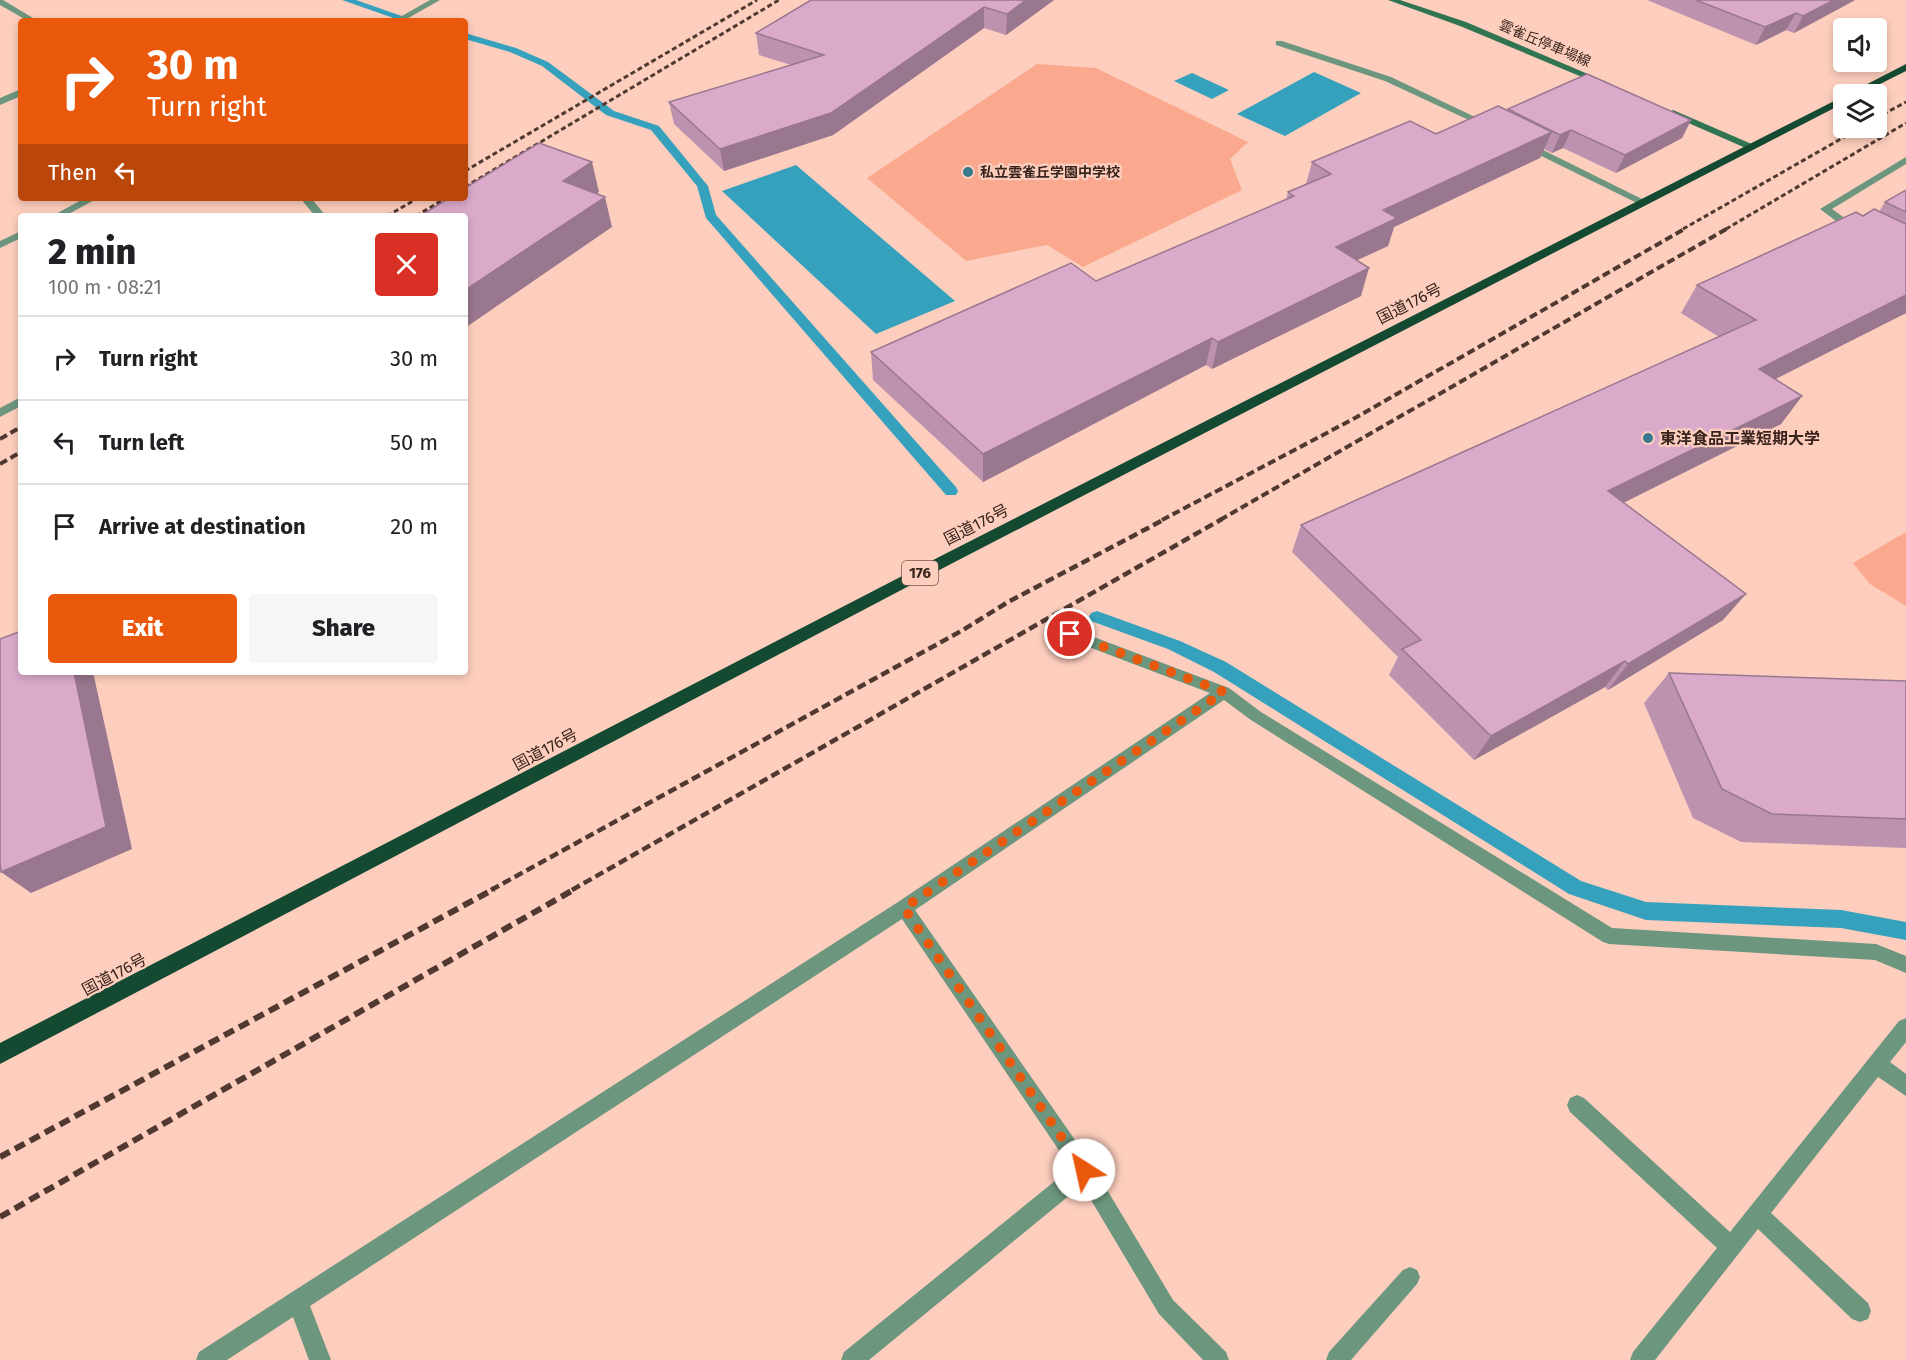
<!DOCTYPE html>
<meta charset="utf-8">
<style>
body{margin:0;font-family:"Fira Sans","Noto Sans JP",sans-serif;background:#f6f6f6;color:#202124;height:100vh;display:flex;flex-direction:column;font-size:22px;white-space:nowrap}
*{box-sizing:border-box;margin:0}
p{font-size:20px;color:#757577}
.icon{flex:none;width:33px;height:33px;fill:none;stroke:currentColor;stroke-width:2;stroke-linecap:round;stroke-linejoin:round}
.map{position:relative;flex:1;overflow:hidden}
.panel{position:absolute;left:18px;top:213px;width:450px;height:462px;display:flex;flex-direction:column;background:#fff;border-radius:6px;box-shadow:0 3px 9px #0003}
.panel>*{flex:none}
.top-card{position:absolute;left:18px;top:18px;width:450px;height:183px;border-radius:6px;box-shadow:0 3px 9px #0003;background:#ea580c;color:#fff;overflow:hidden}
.fabs{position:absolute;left:1833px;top:18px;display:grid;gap:12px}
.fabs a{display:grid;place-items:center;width:54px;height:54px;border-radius:6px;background:#fff;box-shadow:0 3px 9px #0003;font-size:30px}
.pin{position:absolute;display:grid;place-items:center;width:51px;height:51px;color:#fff;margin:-26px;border:3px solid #fff;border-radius:50%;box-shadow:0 2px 6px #0007}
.me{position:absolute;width:66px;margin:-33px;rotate:325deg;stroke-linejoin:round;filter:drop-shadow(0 0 4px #0008)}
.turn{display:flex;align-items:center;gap:21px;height:126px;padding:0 30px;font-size:27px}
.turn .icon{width:78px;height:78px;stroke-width:2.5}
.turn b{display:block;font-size:42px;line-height:51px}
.then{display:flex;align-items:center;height:57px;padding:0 30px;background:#0003;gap:12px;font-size:22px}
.round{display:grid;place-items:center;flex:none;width:63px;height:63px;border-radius:6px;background:#f6f6f6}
.overview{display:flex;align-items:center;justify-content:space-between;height:102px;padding:0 30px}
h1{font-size:36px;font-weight:800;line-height:45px}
.primary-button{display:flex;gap:12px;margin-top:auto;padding:12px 30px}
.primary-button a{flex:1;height:69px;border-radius:6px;background:#ea580c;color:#fff;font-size:24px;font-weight:800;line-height:69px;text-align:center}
.primary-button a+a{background:#f6f6f6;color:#202124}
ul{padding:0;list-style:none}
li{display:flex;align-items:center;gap:18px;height:84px;padding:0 30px;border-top:2px solid #e0e0e0}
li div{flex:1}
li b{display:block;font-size:22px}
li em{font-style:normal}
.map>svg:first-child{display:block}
</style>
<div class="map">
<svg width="1906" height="1360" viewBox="0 0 1906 1360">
<rect width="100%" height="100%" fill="#fdcebe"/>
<g fill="#fba98e">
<path d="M1037 64 1096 68 1248 142 1230 159 1242 190 1083 267 1047 245 966 261 867 178Z"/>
<path d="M1906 532V606L1870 584 1853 563Z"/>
</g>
<g fill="#35a1bd">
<path d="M1314 72 1361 93 1285 136 1237 114Z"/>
<path d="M1192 73 1229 90 1212 99 1174 81Z"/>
<path d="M796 165 955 301 876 334 722 191Z"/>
</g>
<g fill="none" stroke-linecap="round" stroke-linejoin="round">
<g fill="#35a1bd" fill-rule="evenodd">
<path d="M342 0H356L416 21H402Z"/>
<path d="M465 33 516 48 548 62 614 111 659 126 708 186 716 215 956 487 958 491 956 495H946L706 218 697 186 651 130 606 115 542 66 510 52 465 39Z"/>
<path d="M1097 611 1180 641 1226 662 1581 881 1646 902 1841 910 1906 922V940L1841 928 1646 920 1569 894 1214 672 1168 649 1091 621 1089 617 1091 613Z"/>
</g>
<g fill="#6c967e" fill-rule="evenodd">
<path d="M1276 41H1282L1391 77 1494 126 1486 128 1385 81 1276 45Z"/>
<path d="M1523 143H1529L1650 203 1641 205 1523 147Z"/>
</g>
<g fill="#6c967e" fill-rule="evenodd">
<path d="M0 0H3L38 21H28L0 5Z"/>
<path d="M430 0H440L403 21H393Z"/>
<path d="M21 89V96L0 105V98Z"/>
<path d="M1906 157V164L1832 209 1860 229V233H1852L1820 209Z"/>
<path d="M85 198H98L65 216H52Z"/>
<path d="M300 198H311L326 216H315Z"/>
<path d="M21 231V238L0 248V241Z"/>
<path d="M21 397V406L0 417V408Z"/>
<path d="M1070 628 1229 688 1261 712 1612 928 1876 944 1906 956V973L1875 960 1609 944 1603 942 1251 720 1224 700 915 910 1091 1163 1173 1300 1226 1352 1229 1360H1203L1159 1314 1082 1185 869 1360H841L844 1352 1071 1168 902 919 310 1306 331 1360H309L293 1317 227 1360H196L199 1352 898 902 1210 693 1065 638 1063 634 1065 630Z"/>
<path d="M1906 1018V1042L1890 1062 1906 1074V1096L1878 1077 1771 1213 1868 1303 1871 1311 1868 1319 1860 1322 1852 1319 1758 1229 1655 1360H1630L1633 1352 1717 1248 1570 1112 1567 1105 1570 1098 1577 1095 1584 1098 1730 1232 1899 1021Z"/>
<path d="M1410 1267 1417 1270 1420 1277 1417 1284 1351 1360H1326L1329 1352 1403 1270Z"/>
</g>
<g fill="#317452" fill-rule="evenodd">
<path d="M1388 0H1400L1466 22 1609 83 1601 85 1460 26Z"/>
<path d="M1673 110 1754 145 1756 147 1748 149 1670 115 1668 113Z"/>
</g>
<g fill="#144a32" fill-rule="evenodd">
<path d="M1906 64V71L1860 94H1848Z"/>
<path d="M1844 96V103L947 566 0 1064V1043L937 558Z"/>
</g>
<g stroke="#513830" stroke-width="3" stroke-dasharray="5 3" stroke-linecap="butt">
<path d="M1876 118 1906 102"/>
<path d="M465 171 757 0"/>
<path d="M465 187 779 0"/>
<path d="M387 216 418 198"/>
<path d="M416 216 446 198"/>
<path d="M1683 229 1860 128"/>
<path d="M1726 229 1906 123"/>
</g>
<g stroke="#513830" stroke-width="4" stroke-dasharray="8 4" stroke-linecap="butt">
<path d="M0 439 21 427"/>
<path d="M0 464 21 452"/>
<path d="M1162 520 1355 418 1686 228"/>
<path d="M1220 520 1728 228"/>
</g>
<g stroke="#513830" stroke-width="4.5" stroke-dasharray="9 4.5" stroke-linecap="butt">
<path d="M491 890 963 630 1008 602 1165 519"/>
<path d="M572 890 1222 519"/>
</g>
<g stroke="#513830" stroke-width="6" stroke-dasharray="11 6" stroke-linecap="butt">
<path d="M0 1157 494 889"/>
<path d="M0 1217 575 889"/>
</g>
</g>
<g fill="#bc92af">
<path d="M811 0H1054L1006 35 984 28 833 135 724 171 674 124 669 102 791 65 759 55 756 33Z"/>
<path d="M1647 0H1855L1794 33 1786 30 1756 45Z"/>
<path d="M1508 109 1691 120 1682 138 1616 173 1563 148 1552 153 1544 149 1540 158 1394 227 1388 246 1357 260 1361 296 1212 369 1206 365 983 482 873 380 871 352 1096 281 1286 200 1288 192 1306 184 1312 162 1436 134 1507 111Z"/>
<path d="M1906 190V313L1775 379 1802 396 1781 424 1623 503 1723 620 1608 690 1605 687 1474 760 1389 675 1398 657 1292 552 1301 525 1719 337 1681 313 1697 285 1863 216 1879 212 1885 202Z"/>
<path d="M1669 673 1906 681V848L1741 842 1693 818 1644 703Z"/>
</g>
<g fill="#99778e">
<path d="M1026 0H1054L1006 35 1007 14Z"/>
<path d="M1834 0H1855L1794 33 1803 16Z"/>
<path d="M984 7V28L833 135 724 171 720 149Z"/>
<path d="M1796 13 1786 30 1756 45 1765 27Z"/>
<path d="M1691 120 1682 138 1616 173 1625 155Z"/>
<path d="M1571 130 1563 148 1552 153 1560 135Z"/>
<path d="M1552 132 1540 158 1394 227 1388 246 1327 274 1336 247 1383 210Z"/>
<path d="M592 162 599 192 571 210 563 181Z"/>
<path d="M605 197 612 227 465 328V290Z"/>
<path d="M1369 268 1361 296 1212 369 1218 342Z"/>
<path d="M1906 295V313L1740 397 1759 369Z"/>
<path d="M1212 338 1206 365 983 482V454Z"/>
<path d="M1802 396 1781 424 1591 519 1608 491Z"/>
<path d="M1746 594 1723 620 1608 690 1628 664Z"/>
<path d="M1625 661 1605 687 1474 760 1491 736Z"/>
<path d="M74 672H93L132 849 31 893 1 872Z"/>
</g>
<g fill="#dbaacb" stroke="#99778e" stroke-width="1.5">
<path d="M811 0H1026L1007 14 984 7 831 113 720 149 669 102 824 55 756 33Z"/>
<path d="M1696 0H1834L1803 16 1796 13 1765 27Z"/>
<path d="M1587 74 1691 120 1625 155 1571 130 1560 135 1508 109Z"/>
<path d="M1498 106 1552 132 1383 210 1397 218 1336 247 1369 268 1218 342 1212 338 983 454 871 352 1071 263 1096 281 1294 196 1288 192 1331 174 1312 162 1410 121 1436 134Z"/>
<path d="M539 143 592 162 563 181 605 197 465 290V216H420L449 198H465V188Z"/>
<path d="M1906 190V212L1885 202Z"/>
<path d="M1874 209 1906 224V295L1759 369 1802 396 1608 491 1746 594 1628 664 1625 661 1491 736 1402 649 1421 640 1301 525 1756 320 1697 285 1856 212 1863 216Z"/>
<path d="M21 631V672H74L106 827 1 872 0 862V639Z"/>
<path d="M1669 673 1906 681V819L1772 814 1722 789Z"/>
</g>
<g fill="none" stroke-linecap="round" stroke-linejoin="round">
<path stroke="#ea580c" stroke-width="10" stroke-dasharray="0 18" d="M1070 634 1224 692 904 908 1084 1170"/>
</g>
<g fill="#38798c" stroke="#fdcebe" stroke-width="2">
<circle cx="968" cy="172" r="6"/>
<circle cx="1648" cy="438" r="6"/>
</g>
<g text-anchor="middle" stroke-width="4.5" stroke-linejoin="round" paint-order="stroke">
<g font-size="14" fill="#39241d" stroke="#fdcebe">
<text transform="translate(1545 43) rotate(23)" y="5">雲雀丘停車場線</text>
</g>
<g font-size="14" font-weight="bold" fill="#39241d" stroke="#fdcebe" text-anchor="start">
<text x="980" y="177">私立雲雀丘学園中学校</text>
</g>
<rect fill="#fdcebe" stroke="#74574d" stroke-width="1.5" x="902" y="561" width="36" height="24" rx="4.5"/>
<g font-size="15" font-weight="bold" fill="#39241d">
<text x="920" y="578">176</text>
</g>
<g font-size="16" fill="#39241d" stroke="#fdcebe">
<text transform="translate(1409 303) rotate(-27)" y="6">国道176号</text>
<text transform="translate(976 524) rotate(-27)" y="6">国道176号</text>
<text transform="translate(545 749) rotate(-28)" y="6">国道176号</text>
<text transform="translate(114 974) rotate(-28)" y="6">国道176号</text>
</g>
<g font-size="16" font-weight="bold" fill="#39241d" stroke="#fdcebe" text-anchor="start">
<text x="1660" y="444">東洋食品工業短期大学</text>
</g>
</g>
</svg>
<div class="fabs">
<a><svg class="icon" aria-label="sound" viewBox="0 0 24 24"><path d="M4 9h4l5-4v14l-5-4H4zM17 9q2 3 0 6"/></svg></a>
<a><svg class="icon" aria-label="layers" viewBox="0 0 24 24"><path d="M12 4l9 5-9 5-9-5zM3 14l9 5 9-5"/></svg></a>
</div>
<div class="pin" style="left:1070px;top:634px;background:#d93025"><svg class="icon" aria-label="arrive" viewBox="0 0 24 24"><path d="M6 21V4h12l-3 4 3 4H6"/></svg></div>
<svg class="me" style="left:1084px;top:1170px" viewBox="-20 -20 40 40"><circle r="19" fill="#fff"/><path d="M0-13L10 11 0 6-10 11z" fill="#ea580c"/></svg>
<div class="top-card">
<div class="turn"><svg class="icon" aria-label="right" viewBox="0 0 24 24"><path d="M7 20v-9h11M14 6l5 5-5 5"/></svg><div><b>30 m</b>Turn right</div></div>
<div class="then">Then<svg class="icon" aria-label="left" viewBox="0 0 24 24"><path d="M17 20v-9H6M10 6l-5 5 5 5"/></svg></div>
</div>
<section class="panel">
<div class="overview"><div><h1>2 min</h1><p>100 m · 08:21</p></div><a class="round" style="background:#d93025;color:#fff"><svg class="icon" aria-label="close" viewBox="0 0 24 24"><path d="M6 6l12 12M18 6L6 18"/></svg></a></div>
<ul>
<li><svg class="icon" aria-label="right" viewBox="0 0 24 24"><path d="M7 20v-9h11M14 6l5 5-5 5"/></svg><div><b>Turn right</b></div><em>30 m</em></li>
<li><svg class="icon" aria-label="left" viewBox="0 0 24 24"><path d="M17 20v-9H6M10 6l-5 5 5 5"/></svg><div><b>Turn left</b></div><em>50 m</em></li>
<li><svg class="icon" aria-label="arrive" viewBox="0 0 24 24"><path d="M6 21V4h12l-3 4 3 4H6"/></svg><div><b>Arrive at destination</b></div><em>20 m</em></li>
</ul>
<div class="primary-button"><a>Exit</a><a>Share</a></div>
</section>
</div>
